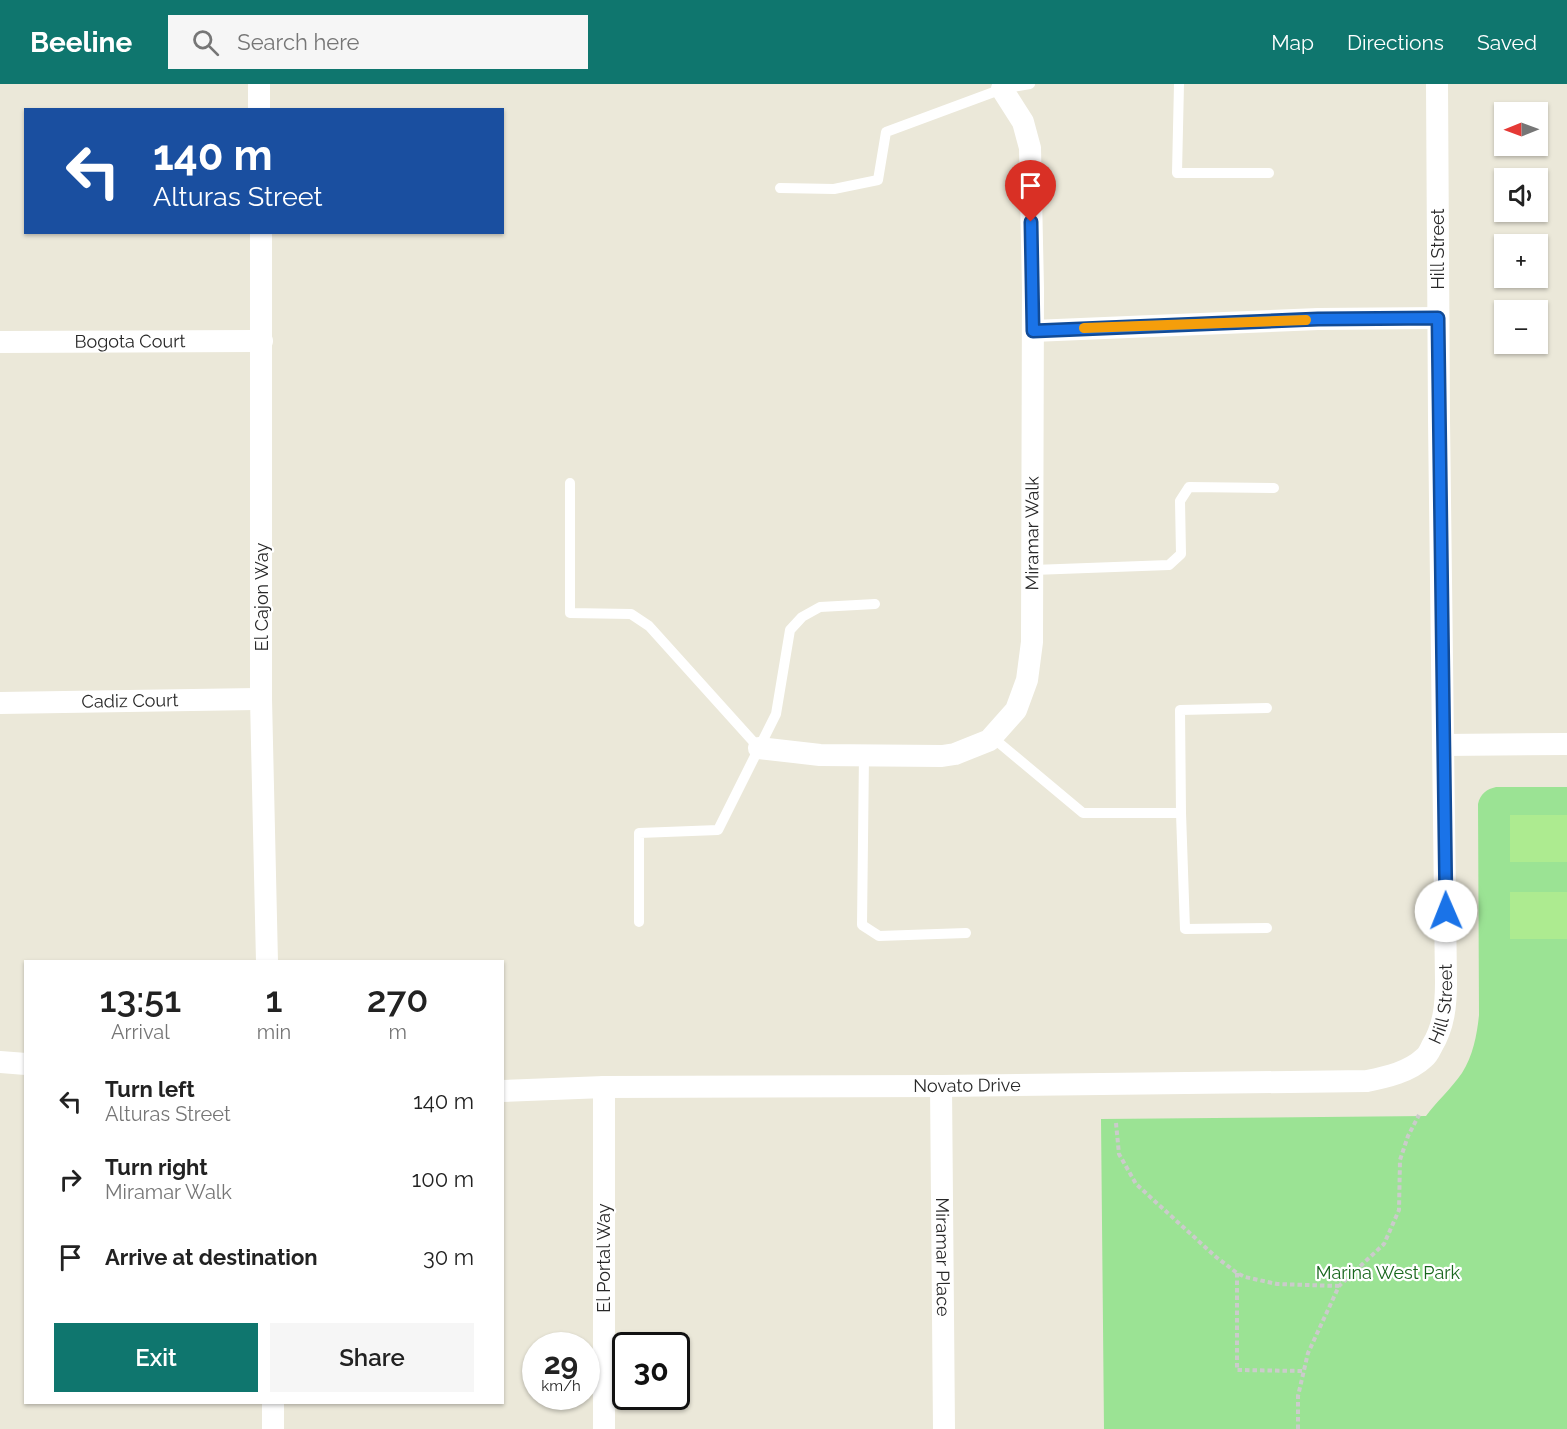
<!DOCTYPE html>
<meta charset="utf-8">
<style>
body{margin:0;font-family:Raleway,sans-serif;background:#f6f6f6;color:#222;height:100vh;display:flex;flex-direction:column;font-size:22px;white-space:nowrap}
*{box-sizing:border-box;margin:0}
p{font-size:20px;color:#767676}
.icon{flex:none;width:33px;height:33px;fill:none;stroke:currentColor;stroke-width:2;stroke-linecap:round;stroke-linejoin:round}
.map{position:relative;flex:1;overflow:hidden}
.panel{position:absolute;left:24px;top:876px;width:480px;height:444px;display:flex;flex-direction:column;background:#fff;border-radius:0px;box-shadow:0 2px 4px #0004}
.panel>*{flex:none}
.hud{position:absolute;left:24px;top:24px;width:480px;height:126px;border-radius:0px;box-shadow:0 2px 4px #0004;background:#1a4fa0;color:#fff;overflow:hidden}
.needle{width:39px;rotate:269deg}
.controls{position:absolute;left:1494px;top:18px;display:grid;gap:12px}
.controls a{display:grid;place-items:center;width:54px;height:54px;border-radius:0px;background:#fff;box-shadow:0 2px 4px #0004;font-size:30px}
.speed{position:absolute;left:522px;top:1248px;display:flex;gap:12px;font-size:30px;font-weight:700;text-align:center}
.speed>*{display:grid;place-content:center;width:78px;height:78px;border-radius:50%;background:#fff;box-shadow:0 2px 4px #0004;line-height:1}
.speed small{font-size:15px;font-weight:400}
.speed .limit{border:3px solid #111;border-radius:9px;background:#fff;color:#111}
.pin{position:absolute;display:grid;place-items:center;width:51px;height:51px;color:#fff;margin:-62px -26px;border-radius:50% 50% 50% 0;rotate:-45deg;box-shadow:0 0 6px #0007}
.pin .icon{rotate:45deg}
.me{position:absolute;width:66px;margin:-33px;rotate:359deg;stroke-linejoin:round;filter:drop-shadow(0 0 4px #0008)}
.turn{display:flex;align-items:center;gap:21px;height:126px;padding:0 30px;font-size:27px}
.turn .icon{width:78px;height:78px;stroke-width:2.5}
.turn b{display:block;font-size:42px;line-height:51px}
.eta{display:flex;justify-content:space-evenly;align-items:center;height:102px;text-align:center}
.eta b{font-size:36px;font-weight:600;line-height:42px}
.button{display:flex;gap:12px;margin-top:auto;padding:12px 30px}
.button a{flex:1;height:69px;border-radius:0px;background:#0f766e;color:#fff;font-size:24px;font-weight:600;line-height:69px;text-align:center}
.button a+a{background:#f6f6f6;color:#222}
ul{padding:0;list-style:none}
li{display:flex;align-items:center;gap:18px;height:78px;padding:0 30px}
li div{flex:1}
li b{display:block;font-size:22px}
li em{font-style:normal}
header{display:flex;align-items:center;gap:36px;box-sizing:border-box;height:84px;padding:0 30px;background:#0f766e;color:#fff}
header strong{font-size:28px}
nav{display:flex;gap:33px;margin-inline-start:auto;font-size:21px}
.search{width:420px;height:54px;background:#f6f6f6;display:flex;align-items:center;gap:15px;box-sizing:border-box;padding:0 21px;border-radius:0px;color:#767676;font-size:22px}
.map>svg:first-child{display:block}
</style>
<header>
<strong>Beeline</strong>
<div class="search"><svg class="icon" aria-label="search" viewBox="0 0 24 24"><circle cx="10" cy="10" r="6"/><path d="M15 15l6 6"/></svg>Search here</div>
<nav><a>Map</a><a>Directions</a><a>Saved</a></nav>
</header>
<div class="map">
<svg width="1567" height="1345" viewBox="0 0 1567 1345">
<rect width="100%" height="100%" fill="#ebe8d9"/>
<path fill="#9be394" d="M1496 703H1567V1345H1104L1101 1035 1426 1032C1437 1017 1451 1005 1462 989 1473 972 1477 951 1479 931L1478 720C1480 710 1487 705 1496 703Z"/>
<g fill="#adeb90">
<rect x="1510" y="731" width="57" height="47"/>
<rect x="1510" y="808" width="57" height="47"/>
</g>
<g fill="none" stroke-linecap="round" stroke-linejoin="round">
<g stroke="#cbcbcb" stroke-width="4" stroke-dasharray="4.5 3" stroke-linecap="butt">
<path d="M1116 1039 1119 1070 1136 1100 1216 1173 1237 1189 1245 1193 1277 1200 1339 1202"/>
<path d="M1237 1189V1286L1304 1287"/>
<path d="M1298 1345V1312L1308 1269 1339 1202 1384 1160 1399 1126 1400 1076 1408 1052 1419 1031"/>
</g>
<g stroke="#fff" stroke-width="10">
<path d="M1179 0 1177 89H1269"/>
<path d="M780 104 834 105 878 96 886 48 1002 5 1030 0"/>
<path d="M570 399V529L631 530 649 542 759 664"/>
<path d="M1033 486 1169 481 1181 470 1180 417 1189 403 1274 404"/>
<path d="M992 653 1083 729H1181L1185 845 1267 844"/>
<path d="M864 671 862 841 879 852 966 849"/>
<path d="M1181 729 1180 626 1267 624"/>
<path d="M639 838V749L718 746 776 630 790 546 802 533 820 523 875 520"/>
</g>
<g stroke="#fff" stroke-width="22">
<path d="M259 0V26"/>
<path d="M261 148V615L267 878"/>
<path d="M1033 247 1318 235 1438 234"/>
<path id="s1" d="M0 258 262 257"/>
<path id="s2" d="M0 619 261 615"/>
<path d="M1443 661 1567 660"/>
<path id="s3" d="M759 664 820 671 942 672 955 670 990 656 992 653 1016 626 1027 596 1032 558 1033 205 1030 64 1023 38 1002 5"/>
<path d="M0 978 26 980"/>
<path id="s4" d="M941 1002 944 1345"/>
<path id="s5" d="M502 1007 604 1003 941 1002 1367 997C1387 993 1409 988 1424 974 1428 971 1430 966 1432 962 1444 942 1446 921 1446 898L1439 336 1437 0"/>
<path d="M273 1318V1345"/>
<path d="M604 1345V1003"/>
</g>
</g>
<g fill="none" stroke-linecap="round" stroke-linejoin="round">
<g stroke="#114b97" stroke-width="15">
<path id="route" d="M1031 138 1033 247 1318 235 1438 234 1446 827"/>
</g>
<use href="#route" stroke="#1a73e8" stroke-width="10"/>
<path stroke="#f59e0b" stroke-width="10" d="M1084 244 1306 236"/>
</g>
<g text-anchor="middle" stroke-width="4.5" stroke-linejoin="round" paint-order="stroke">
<g font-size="18" fill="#282828" stroke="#fff">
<text transform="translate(1438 165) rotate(-90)" y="6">Hill Street</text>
<text dy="6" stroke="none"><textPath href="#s1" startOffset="130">Bogota Court</textPath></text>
<text dy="6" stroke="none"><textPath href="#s3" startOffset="453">Miramar Walk</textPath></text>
<text transform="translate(262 513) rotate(-90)" y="6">El Cajon Way</text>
<text dy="6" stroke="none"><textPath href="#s2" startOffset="130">Cadiz Court</textPath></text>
<text dy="6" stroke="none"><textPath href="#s5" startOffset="986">Hill Street</textPath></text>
<text dy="6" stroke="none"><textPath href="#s5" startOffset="465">Novato Drive</textPath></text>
<text transform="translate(604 1174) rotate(-90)" y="6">El Portal Way</text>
<text dy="6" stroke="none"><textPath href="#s4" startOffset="171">Miramar Place</textPath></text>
</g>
<g font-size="18" fill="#18661c" stroke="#fff">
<text x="1388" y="1195">Marina West Park</text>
</g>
</g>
</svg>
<div class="controls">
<a><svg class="needle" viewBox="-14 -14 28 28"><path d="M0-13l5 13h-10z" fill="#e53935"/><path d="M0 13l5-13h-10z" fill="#767676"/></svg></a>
<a><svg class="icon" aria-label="sound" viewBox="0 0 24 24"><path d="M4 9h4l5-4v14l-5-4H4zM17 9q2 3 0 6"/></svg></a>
<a>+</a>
<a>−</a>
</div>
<div class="speed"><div>29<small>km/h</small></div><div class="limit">30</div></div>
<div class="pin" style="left:1031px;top:138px;background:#d93025"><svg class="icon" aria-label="arrive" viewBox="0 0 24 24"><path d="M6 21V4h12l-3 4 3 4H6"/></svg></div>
<svg class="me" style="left:1446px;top:827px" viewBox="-20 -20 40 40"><circle r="19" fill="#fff"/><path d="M0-13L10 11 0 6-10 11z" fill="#1a73e8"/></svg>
<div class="hud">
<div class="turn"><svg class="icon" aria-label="left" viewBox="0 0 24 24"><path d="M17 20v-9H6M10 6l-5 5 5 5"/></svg><div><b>140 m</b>Alturas Street</div></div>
</div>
<section class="panel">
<div class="eta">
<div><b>13:51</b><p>Arrival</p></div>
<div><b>1</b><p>min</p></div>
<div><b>270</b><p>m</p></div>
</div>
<ul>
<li><svg class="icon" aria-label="left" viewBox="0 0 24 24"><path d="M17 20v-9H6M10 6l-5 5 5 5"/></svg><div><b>Turn left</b><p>Alturas Street</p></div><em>140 m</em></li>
<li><svg class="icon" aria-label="right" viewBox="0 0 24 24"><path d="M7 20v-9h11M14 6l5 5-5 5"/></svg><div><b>Turn right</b><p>Miramar Walk</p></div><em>100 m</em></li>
<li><svg class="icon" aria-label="arrive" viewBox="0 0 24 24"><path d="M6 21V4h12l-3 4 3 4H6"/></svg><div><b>Arrive at destination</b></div><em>30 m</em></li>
</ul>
<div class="button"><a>Exit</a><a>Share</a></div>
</section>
</div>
